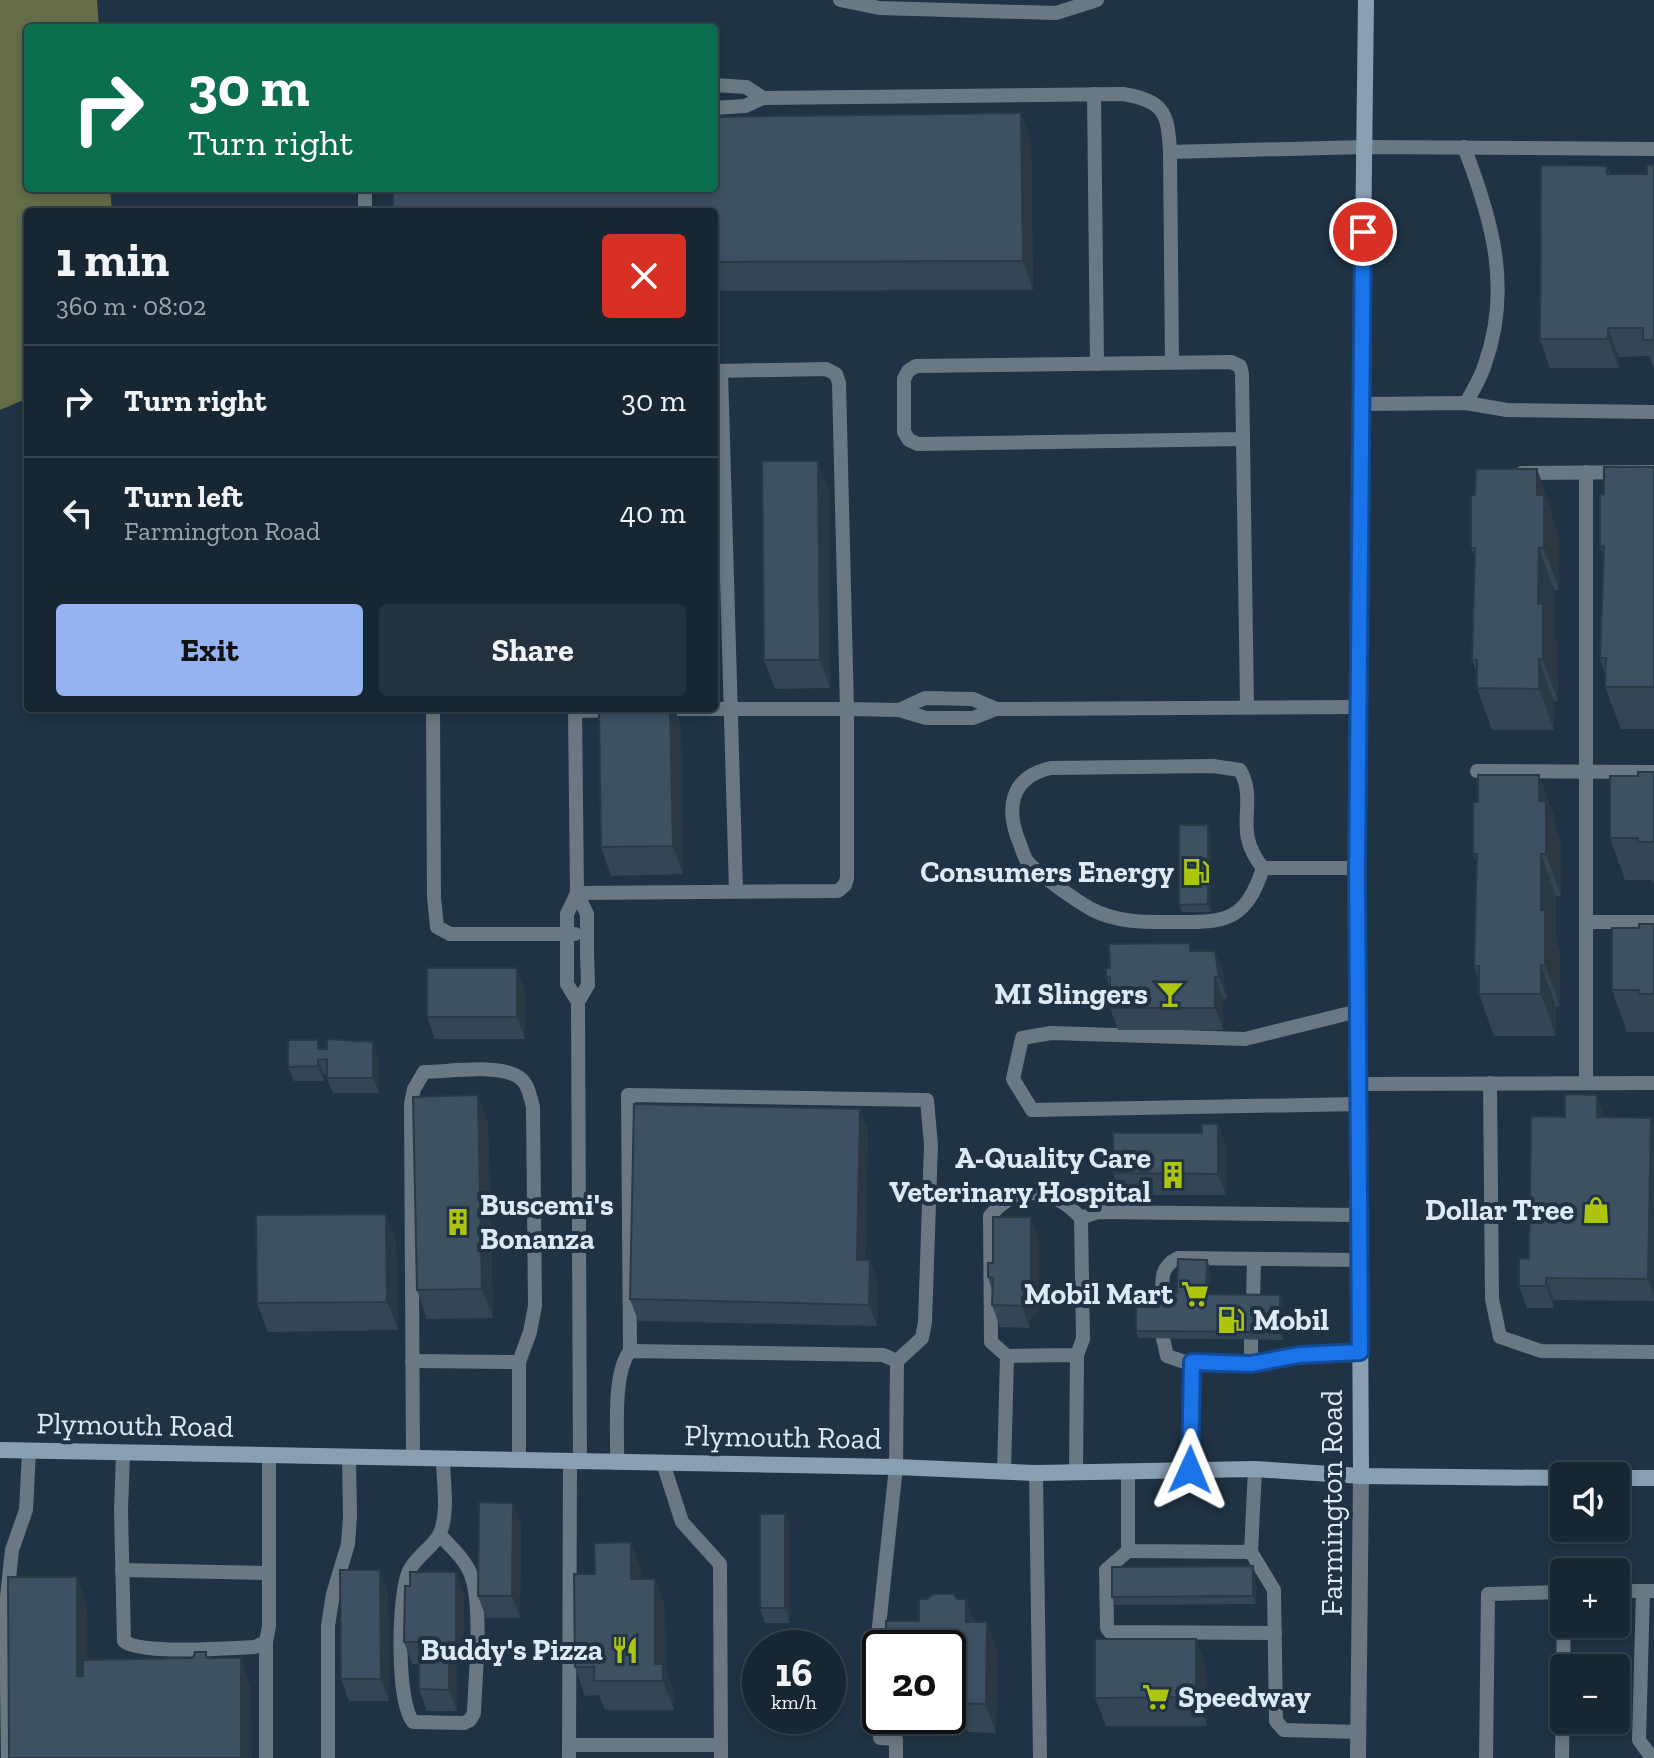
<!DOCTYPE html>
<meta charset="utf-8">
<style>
body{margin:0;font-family:"Zilla Slab",serif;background:#24323f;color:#f1f3f6;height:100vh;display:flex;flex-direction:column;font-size:30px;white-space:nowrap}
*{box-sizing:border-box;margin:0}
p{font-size:26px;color:#9ea5ac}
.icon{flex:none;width:44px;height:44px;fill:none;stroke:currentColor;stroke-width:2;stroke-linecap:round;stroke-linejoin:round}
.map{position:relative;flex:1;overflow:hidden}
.sheet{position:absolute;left:24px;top:208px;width:694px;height:504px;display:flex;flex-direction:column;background:#172633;border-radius:8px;box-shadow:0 4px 12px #0003,0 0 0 2px #36434e}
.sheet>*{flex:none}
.top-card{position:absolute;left:24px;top:24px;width:694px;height:168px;border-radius:8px;box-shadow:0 4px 12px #0003,0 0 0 2px #36434e;background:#0b6e4f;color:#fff;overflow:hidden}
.tools{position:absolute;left:1550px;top:1462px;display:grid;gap:16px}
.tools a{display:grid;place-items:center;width:80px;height:80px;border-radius:8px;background:#172633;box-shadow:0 4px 12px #0003,0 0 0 2px #36434e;font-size:40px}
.speed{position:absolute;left:742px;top:1630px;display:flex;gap:16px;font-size:40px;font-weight:700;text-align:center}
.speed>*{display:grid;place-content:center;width:104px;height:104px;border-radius:50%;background:#172633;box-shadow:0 4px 12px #0003,0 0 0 2px #36434e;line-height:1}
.speed small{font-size:20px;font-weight:400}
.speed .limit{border:4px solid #111;border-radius:12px;background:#fff;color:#111}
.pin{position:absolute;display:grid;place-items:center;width:68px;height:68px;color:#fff;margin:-34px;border:4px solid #fff;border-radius:50%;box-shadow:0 2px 8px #0007}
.me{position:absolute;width:88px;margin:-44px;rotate:1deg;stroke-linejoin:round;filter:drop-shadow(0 0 6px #0008)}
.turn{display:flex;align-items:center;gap:28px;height:168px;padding:0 32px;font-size:36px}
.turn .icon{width:104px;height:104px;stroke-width:2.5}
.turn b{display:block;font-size:56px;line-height:68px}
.round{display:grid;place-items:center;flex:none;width:84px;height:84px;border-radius:8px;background:#24323f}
.summary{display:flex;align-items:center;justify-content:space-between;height:136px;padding:0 32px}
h1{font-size:48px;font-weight:700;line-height:60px}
.cta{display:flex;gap:16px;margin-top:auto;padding:16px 32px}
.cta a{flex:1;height:92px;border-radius:8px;background:#95b2f1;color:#111;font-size:32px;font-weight:700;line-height:92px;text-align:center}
.cta a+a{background:#24323f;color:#f1f3f6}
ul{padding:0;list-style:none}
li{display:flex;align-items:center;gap:24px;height:112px;padding:0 32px;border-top:2px solid #36434e}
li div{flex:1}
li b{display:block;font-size:30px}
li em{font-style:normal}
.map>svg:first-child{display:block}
</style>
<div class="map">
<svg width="1654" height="1758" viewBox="0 0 1654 1758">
<rect width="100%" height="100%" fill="#1f3344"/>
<path fill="#646c48" d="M0 0H97L99 28H28V188H110L112 212H28V398L0 410Z"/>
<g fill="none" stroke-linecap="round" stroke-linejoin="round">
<g stroke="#6a7883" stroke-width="14">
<path d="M840 0 879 8 1056 13 1097 0"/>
<path d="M714 85 746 87 763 98"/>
<path d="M1094 94 1097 364"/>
<path d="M714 108 745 106 763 98 1123 94C1164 101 1168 112 1170 152L1364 147 1654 149"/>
<path d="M1464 147C1492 219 1512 288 1485 364 1481 378 1473 390 1466 403"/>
<path d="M1170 152 1172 362"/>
<path d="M365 212V188"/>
<path d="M714 371 826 369 836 374 839 383 847 709 899 710 926 718H973L996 709 973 699 925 698 899 710"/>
<path d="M721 371 736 891"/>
<path d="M1361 404 1466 403 1507 410 1654 412"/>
<path d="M1243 439 918 444 909 440 904 432V379L908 371 916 366 1231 362 1240 366 1242 374 1247 706"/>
<path d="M1522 473 1654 472"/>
<path d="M433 708 434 897 437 927 450 934H575"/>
<path d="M575 708 577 893 838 891 845 885 847 878V709H659"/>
<path d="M996 709 1359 707"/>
<path d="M575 711 618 710"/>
<path d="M1477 771 1654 772"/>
<path d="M1263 868C1246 920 1227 923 1175 922 1146 922 1117 923 1091 909 1077 901 1036 873 1027 861 1024 857 1022 849 1020 844 1005 809 1010 777 1051 768L1213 766 1240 770C1259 803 1231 830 1263 868H1357"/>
<path d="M1587 922H1654"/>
<path d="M578 1002 567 984V914L577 893 587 914V952L588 985 578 1002 580 1462"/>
<path d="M1358 1011 1245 1039 1051 1033 1022 1038 1013 1079 1032 1110 1359 1104"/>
<path d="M1490 1083 1492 1299 1500 1337 1541 1351 1654 1352"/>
<path d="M1586 1083V472"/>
<path d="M1359 1084 1654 1083"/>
<path d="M1081 1218 1098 1212 1360 1215"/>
<path d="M1163 1300C1162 1282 1159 1267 1178 1258L1360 1260"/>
<path d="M1253 1301 1254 1259"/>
<path d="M1163 1338 1167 1356 1185 1362 1251 1364 1299 1355 1360 1352"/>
<path d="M630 1351 628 1095 927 1100 931 1145 925 1322 922 1338 897 1361"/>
<path d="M412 1361 519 1362"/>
<path d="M1251 1364V1339"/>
<path d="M123 1453 121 1511 124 1641C140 1655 229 1648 255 1647L266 1642 269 1626V1456"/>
<path d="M413 1458 411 1104 414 1089 424 1072C448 1072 501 1063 520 1078 529 1085 530 1097 533 1107L535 1306 530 1332 519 1362V1460"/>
<path d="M617 1463C618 1433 612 1374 630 1351L883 1355 897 1361 896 1467 877 1645 880 1738 896 1739V1758"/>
<path d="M663 1463 682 1522 720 1564 721 1758"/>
<path d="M1190 1470 1192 1362"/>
<path d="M1004 1472 1007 1356"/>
<path d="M1076 1472 1077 1355 1083 1339 1081 1218C1053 1188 1017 1183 990 1216L991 1342 1007 1356 1077 1355"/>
<path d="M1128 1472V1551L1251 1552 1274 1590 1276 1721 1284 1730 1358 1732"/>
<path d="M1036 1473 1040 1758"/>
<path d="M440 1535C451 1547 465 1559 471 1575 483 1607 475 1677 474 1713L470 1720 464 1723 413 1722C396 1700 398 1595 409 1571 416 1556 434 1547 440 1533 449 1512 443 1481 443 1459"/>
<path d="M1128 1551 1106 1570 1107 1628 1110 1632 1275 1633"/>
<path d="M1251 1552 1255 1469"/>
<path d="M122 1570 269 1573"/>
<path d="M1616 1591H1654"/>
<path d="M1643 1591 1639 1740 1652 1758"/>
<path d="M569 1745H721"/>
<path d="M8 1758 6 1606 12 1550 26 1510 29 1451"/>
<path d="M266 1758V1642"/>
<path d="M328 1758V1626L333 1594 348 1544 350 1516 349 1457"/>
<path d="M569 1758 570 1462"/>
<path d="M1486 1758 1488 1594 1564 1592"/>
<path d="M1562 1758 1564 1606"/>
</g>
<path stroke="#6a7883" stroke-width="16" d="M1358 1758 1361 1476"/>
<g stroke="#899fb2" stroke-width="16">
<path d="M0 1450 896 1467 1036 1473 1255 1469 1361 1476 1564 1478"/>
<path d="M1361 1476 1357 744 1366 0"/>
<path d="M1616 1478H1654"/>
</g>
</g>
<g fill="#344655">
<path d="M1031 142 1033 290 714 291V212Z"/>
<path d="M1654 165V368L1649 356 1619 357V368H1550L1540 339 1607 166 1610 174H1647Z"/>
<path d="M1654 467V729H1621L1605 687V673L1600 658 1603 556 1600 547 1604 494Z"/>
<path d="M829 489 830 688 775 689 764 660Z"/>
<path d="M1552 510V517L1559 537V590H1554V633L1558 645V701H1554V730H1492L1477 688V673L1472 660 1475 558 1471 548Z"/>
<path d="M599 708H674L681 726 683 874 611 876 601 847Z"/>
<path d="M1654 772V883L1652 880H1625L1610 838 1638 776Z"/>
<path d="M1539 775 1554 817V823L1561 843V896H1556V939L1560 951V1007H1556V1036H1494L1479 994V980L1474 966 1477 864 1473 854 1478 802Z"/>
<path d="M1211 832V912H1182L1179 905Z"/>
<path d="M1654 924V1033L1653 1032H1627L1612 990 1639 928Z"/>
<path d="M1193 951H1215L1223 973 1227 999H1223V1030H1118L1110 1008V987L1106 977Z"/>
<path d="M525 990V1039H435L427 1017Z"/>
<path d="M321 1049 378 1057 379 1093H333L327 1078V1074H324V1081H294L288 1067Z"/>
<path d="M860 1109 868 1131 865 1260 878 1282 877 1326 638 1321 630 1299Z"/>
<path d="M1605 1117 1651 1118 1654 1127V1301L1554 1300V1308H1527L1519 1286 1529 1259Z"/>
<path d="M488 1124 493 1318 427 1319 417 1290Z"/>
<path d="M1218 1124 1226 1146V1195H1121L1113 1173 1202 1133Z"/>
<path d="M386 1214 396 1242 398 1330 268 1332 257 1303Z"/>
<path d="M1039 1239V1310L1030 1319V1328L1000 1327 992 1305V1290L988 1277 993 1263Z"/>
<path d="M1210 1267 1209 1294 1280 1295 1283 1302V1340L1138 1338 1136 1331 1177 1293Z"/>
<path d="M513 1503 521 1525 520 1618H486L478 1596Z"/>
<path d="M785 1514 790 1529V1623H765L760 1608Z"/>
<path d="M631 1542 641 1571V1579H655L665 1608 666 1671 674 1693V1710H605L599 1695 585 1696 575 1667 595 1574Z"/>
<path d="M1255 1573 1256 1604 1115 1605 1112 1597Z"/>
<path d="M388 1592 389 1701H349L341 1679Z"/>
<path d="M464 1593V1664H457V1711H427L419 1689V1664H412L404 1642Z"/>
<path d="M957 1599H966L974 1622 997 1651 996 1733 968 1732 962 1715H948V1648L919 1621Z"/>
<path d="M1196 1639 1206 1667 1207 1726H1106L1095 1698Z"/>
</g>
<g fill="#2b3945">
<path d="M1021 113 1031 142 1033 290 1023 261Z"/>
<path d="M1608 328 1619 357V368L1608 339Z"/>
<path d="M818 461 829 489 830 688 820 660Z"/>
<path d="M1537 469 1552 510V517L1559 537V590L1544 548 1537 495Z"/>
<path d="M1539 548 1554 590V633L1558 645V701L1543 660 1538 604Z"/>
<path d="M1539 659 1554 701V730L1539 689Z"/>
<path d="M670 708H674L681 726 683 874 673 846Z"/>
<path d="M1539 775 1554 817V823L1561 843V896L1546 854 1539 801Z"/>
<path d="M1208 825 1211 832V912L1208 904Z"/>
<path d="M1541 854 1556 896V939L1560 951V1007L1545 965 1541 910Z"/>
<path d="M1215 951 1223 973 1227 999 1219 977Z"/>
<path d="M1541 965 1556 1007V1036L1541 994Z"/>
<path d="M517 968 525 990V1039L517 1017Z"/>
<path d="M1215 977 1223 999V1030L1215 1008Z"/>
<path d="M373 1042 378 1057 379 1093 373 1078Z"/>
<path d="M318 1060 324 1074V1081L318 1066Z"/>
<path d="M478 1095 488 1124 493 1318 482 1289Z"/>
<path d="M1597 1095 1605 1117H1597Z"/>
<path d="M860 1109 868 1131 864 1282 857 1260Z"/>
<path d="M1651 1118 1654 1127V1295L1648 1279Z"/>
<path d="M1218 1124 1226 1146V1195L1218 1174Z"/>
<path d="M386 1214 396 1242 398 1330 387 1302Z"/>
<path d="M1031 1217 1039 1239V1310L1030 1319V1328L1022 1306V1297Z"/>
<path d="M870 1260 878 1282 877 1326 869 1305Z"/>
<path d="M1207 1260 1210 1267 1209 1301 1206 1294Z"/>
<path d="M1546 1278 1554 1300V1308L1546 1286Z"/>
<path d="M1280 1295 1283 1302V1340L1280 1332Z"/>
<path d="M513 1503 521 1525 520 1618 512 1596Z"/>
<path d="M785 1514 790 1529V1623L785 1608Z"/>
<path d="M631 1542 641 1571 642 1608 631 1579Z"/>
<path d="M1253 1566 1255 1573 1256 1604 1253 1596Z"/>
<path d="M380 1570 388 1592 389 1701 381 1679Z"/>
<path d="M456 1572 464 1593V1664L456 1642Z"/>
<path d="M77 1577 87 1606 88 1704 77 1676Z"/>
<path d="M655 1579 665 1608 666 1671 674 1693V1710L663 1681 655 1664Z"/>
<path d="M966 1599 976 1628 966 1622Z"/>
<path d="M987 1622 997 1651 996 1733 986 1704Z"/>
<path d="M1196 1639 1206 1667 1207 1726 1196 1697Z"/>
<path d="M449 1642 457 1664V1711L449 1690Z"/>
<path d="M241 1658 251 1687 252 1758H241Z"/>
</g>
<g fill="#3d5163" stroke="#2b3945" stroke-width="2">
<path d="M1021 113 1023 261 714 262V212H393V188H714V117Z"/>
<path d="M1541 165 1607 166V174H1647V165H1654V340H1643V328H1608V339H1540Z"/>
<path d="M762 461H818L820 660H764Z"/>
<path d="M1604 467H1654V687H1605L1606 658H1600L1604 546 1600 547V494H1604Z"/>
<path d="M1476 469H1537V495H1544V548H1539L1538 604 1543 603V660L1539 659V689L1477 688V660H1472L1475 548H1471V495H1475Z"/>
<path d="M599 708H670L673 846 601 847Z"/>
<path d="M1638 772H1654V842H1638V838H1610V776H1638Z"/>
<path d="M1478 775H1539V801H1546V854H1541V910H1545V965H1541V994H1479V966H1474L1477 854H1473V802H1478Z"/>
<path d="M1179 825H1208V904L1179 905Z"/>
<path d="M1639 924H1654V994H1640L1639 990H1612V928H1639Z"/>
<path d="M1190 943V951H1215L1219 977H1215V1008H1110V977H1106V968H1110L1109 944Z"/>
<rect x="427" y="968" width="90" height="49"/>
<path d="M327 1039 373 1042V1078H327V1059L318 1060V1066L288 1067V1040H318V1049H327Z"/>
<path d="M1565 1094 1597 1095V1117L1651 1118 1648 1279 1546 1278V1286H1519V1258L1529 1259 1531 1116 1565 1117Z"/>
<path d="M478 1095 482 1289 417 1290 413 1097Z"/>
<path d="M634 1104 860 1109 857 1260H870L869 1305 630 1299Z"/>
<path d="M1202 1124H1218V1174L1113 1173V1133H1202Z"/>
<path d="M386 1214 387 1302 257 1303 256 1215Z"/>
<path d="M993 1217H1031V1289L1022 1297V1306L992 1305 993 1278 988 1277V1263H993Z"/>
<path d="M1178 1259 1207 1260 1206 1294 1280 1295V1332L1136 1331V1293H1177Z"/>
<path d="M479 1502 513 1503 512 1596H478Z"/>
<rect x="760" y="1514" width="25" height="94"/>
<path d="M631 1542V1579H655V1664H663V1681H594V1667H575L574 1574H595L594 1543Z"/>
<path d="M1253 1566V1596L1112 1597V1567Z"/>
<path d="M340 1570H380L381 1679H341Z"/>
<path d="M410 1572H456V1642H449V1690L419 1689V1642H404L405 1586H410Z"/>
<path d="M8 1577H77V1676H83V1660L193 1658 195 1652H206V1658H241V1758H9Z"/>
<path d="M933 1594H953L957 1599H966V1622H987L986 1704 958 1703V1686H948V1648H886V1621H919V1599H927Z"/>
<path d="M1095 1639H1196V1697L1095 1698Z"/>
</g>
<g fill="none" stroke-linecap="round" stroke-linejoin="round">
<g stroke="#114b97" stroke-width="20">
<path id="route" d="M1190 1470 1192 1362 1251 1364 1299 1355 1360 1352 1357 872 1363 232"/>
</g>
<use href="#route" stroke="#1a73e8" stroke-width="14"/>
</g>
<defs>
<g id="fuel-bare" transform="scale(2.16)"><path d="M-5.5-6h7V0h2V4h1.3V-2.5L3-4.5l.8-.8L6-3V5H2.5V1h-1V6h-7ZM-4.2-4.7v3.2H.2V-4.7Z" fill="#adc60d" stroke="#1f3344" stroke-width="2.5" paint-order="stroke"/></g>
<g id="bar-bare" transform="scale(2.16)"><path d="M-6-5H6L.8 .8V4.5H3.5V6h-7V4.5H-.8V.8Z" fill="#adc60d" stroke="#1f3344" stroke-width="2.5" paint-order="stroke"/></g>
<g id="building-bare" transform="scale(2.16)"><path d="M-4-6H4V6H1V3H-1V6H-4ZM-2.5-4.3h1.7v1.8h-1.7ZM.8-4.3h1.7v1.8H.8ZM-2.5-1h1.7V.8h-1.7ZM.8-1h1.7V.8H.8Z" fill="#adc60d" stroke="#1f3344" stroke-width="2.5" paint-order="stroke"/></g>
<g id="shop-bare" transform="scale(2.16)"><path d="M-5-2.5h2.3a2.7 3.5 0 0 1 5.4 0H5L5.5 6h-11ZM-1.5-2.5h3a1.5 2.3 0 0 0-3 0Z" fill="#adc60d" stroke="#1f3344" stroke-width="2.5" paint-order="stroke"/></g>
<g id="supermarket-bare" transform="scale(2.16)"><path d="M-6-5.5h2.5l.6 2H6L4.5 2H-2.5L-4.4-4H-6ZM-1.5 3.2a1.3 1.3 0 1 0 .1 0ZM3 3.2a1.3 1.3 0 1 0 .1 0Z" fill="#adc60d" stroke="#1f3344" stroke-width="2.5" paint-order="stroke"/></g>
<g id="restaurant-bare" transform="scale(2.16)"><path d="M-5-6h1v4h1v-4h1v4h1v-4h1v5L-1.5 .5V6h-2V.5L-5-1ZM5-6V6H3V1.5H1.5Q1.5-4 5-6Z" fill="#adc60d" stroke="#1f3344" stroke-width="2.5" paint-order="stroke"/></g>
</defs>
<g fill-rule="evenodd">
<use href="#fuel-bare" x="1196" y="872"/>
<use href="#bar-bare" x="1170" y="994"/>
<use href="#building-bare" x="1173" y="1175"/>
<use href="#shop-bare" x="1596" y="1210"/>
<use href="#building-bare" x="458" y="1222"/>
<use href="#supermarket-bare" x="1195" y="1294"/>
<use href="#fuel-bare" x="1231" y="1320"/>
<use href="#restaurant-bare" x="625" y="1650"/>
<use href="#supermarket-bare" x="1156" y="1697"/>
</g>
<g text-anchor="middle" stroke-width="8" stroke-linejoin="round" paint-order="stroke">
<g font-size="30" font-weight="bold" fill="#dde9f4" stroke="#1f3344" text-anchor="end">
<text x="1174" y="882">Consumers Energy</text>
<text x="1148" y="1004">MI Slingers</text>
<text x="1151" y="1168">A-Quality Care<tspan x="1151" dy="34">Veterinary Hospital</tspan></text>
<text x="480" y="1215" text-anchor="start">Buscemi's<tspan x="480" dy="34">Bonanza</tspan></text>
<text x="1574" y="1220">Dollar Tree</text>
<text x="1173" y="1304">Mobil Mart</text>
<text x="1253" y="1330" text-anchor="start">Mobil</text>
<text x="603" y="1660">Buddy's Pizza</text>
<text x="1178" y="1707" text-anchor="start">Speedway</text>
</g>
<g font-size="30" fill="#dde9f4" stroke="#1f3344">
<text transform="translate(135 1425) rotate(1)" y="10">Plymouth Road</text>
<text transform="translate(783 1437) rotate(1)" y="10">Plymouth Road</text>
<text transform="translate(1332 1503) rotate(-90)" y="10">Farmington Road</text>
</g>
</g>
</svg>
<div class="tools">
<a><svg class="icon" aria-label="sound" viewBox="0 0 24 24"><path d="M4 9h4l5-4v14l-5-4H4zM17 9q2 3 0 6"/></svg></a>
<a>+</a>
<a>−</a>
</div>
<div class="speed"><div>16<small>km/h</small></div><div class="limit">20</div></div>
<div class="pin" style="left:1363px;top:232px;background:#d93025"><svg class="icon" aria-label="arrive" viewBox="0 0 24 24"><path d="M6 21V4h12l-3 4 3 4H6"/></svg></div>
<svg class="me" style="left:1190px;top:1470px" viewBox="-20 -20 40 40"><path d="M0-17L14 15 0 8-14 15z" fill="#1a73e8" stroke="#fff" stroke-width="4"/></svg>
<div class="top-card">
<div class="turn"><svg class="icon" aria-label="right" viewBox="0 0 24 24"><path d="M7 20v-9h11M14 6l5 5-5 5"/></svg><div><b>30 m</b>Turn right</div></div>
</div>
<section class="sheet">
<div class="summary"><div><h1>1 min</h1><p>360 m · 08:02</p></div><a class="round" style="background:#d93025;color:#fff"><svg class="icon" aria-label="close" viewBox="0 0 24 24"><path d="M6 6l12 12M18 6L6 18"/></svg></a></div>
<ul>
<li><svg class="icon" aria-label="right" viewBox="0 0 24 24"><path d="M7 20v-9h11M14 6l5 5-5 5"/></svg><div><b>Turn right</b></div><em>30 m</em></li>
<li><svg class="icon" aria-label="left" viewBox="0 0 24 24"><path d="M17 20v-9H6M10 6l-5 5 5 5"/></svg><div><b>Turn left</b><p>Farmington Road</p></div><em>40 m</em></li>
</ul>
<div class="cta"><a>Exit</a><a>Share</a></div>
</section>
</div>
